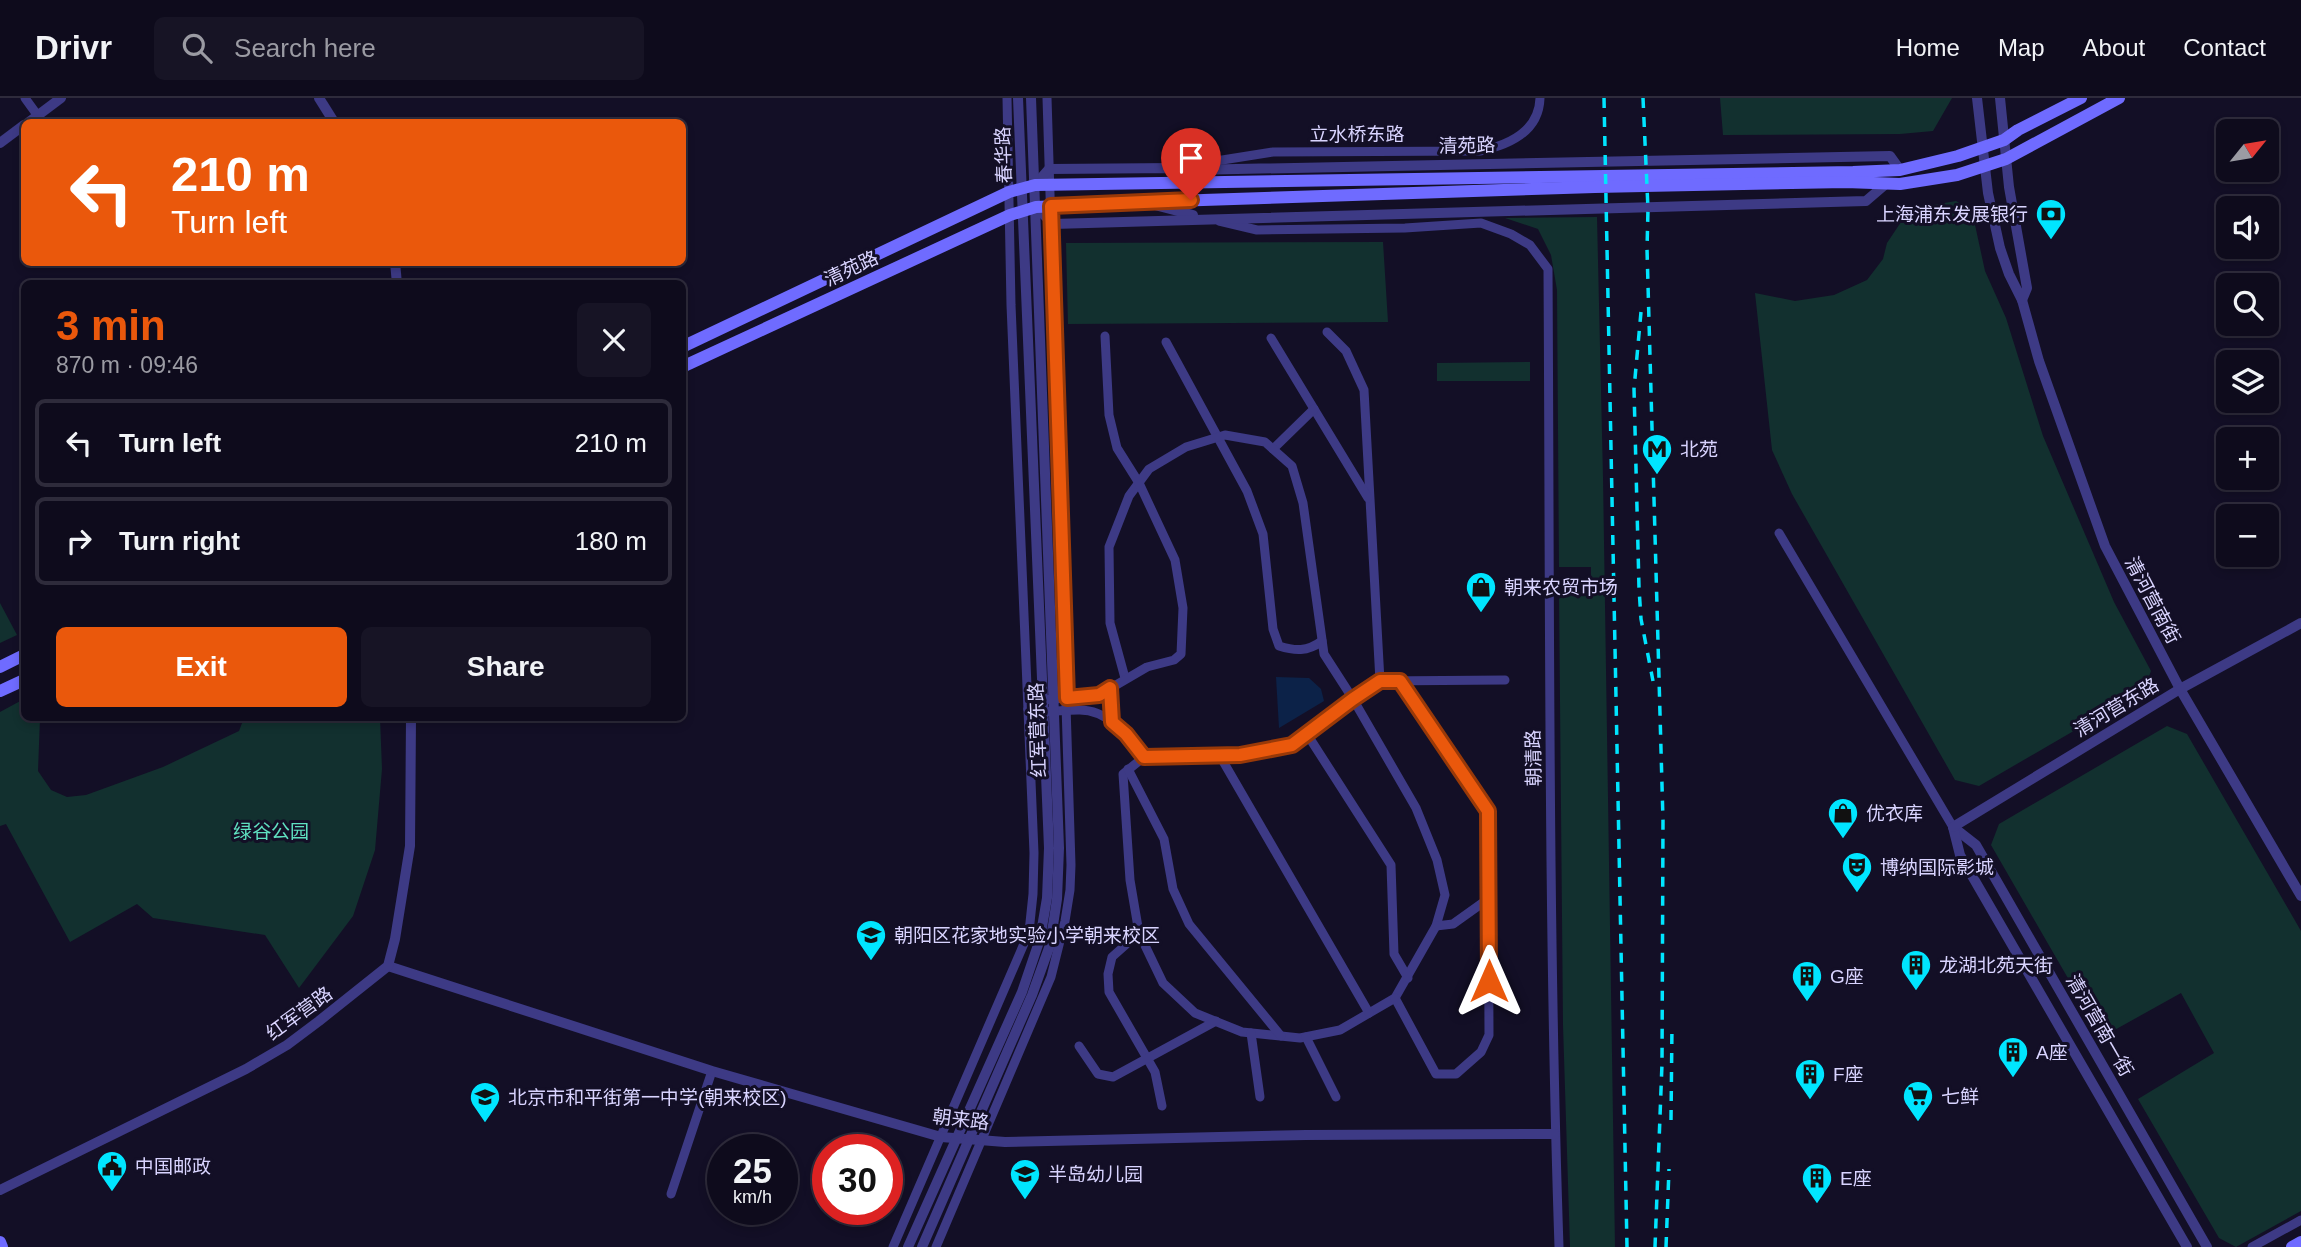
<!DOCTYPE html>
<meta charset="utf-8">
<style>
body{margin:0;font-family:Helvetica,"Noto Sans SC",sans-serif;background:#171425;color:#f1f3f6;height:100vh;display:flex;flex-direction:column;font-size:26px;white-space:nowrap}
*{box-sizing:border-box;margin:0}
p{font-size:23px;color:#9b9ba3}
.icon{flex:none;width:38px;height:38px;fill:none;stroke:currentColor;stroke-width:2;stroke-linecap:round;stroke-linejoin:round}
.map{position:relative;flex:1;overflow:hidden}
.sheet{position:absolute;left:21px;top:182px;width:665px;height:441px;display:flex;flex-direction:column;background:#0e0b1c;border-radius:10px;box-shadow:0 4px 10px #0003,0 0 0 2px #2e2b3b}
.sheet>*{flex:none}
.banner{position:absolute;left:21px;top:21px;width:665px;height:147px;border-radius:10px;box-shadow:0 4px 10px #0003,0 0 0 2px #2e2b3b;background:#ea580c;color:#fff;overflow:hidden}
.needle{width:46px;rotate:60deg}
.controls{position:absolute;left:2216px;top:21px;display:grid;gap:14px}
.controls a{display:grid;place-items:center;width:63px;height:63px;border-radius:10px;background:#0e0b1c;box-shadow:0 4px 10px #0003,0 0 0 2px #2e2b3b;font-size:35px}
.speed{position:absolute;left:707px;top:1036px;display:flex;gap:14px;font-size:35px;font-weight:700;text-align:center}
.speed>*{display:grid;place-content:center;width:91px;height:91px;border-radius:50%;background:#0e0b1c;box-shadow:0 4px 10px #0003,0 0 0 2px #2e2b3b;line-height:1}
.speed small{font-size:18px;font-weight:400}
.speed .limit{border:10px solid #d22;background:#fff;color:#111}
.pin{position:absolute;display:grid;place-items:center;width:60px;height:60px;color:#fff;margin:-72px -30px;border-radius:50% 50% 50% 0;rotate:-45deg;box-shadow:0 0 7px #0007}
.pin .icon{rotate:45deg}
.me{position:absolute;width:77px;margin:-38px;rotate:0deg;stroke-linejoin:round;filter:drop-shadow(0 0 5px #0008)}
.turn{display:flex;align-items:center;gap:24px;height:147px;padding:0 35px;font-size:32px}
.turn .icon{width:91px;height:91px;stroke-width:2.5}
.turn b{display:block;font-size:49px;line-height:60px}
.round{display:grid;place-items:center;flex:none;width:74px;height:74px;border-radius:10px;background:#171425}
.overview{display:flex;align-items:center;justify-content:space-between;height:119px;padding:0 35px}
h1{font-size:42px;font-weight:700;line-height:52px;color:#ea580c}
.cta{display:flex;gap:14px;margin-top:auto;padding:14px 35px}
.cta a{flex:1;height:80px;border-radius:10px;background:#ea580c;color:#fff;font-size:28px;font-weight:700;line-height:80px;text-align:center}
.cta a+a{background:#171425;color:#f1f3f6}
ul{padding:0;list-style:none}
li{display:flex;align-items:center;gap:21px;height:88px;margin:0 14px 10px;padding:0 21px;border:4px solid #2e2b3b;border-radius:10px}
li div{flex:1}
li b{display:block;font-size:26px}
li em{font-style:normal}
header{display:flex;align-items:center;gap:42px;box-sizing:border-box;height:98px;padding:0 35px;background:#0e0b1c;border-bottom:2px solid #2e2b3b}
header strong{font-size:33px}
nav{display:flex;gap:38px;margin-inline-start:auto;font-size:24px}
.search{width:490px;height:63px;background:#171425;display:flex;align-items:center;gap:18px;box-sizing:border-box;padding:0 24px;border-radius:10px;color:#9b9ba3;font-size:26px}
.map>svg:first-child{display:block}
</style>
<header>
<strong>Drivr</strong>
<div class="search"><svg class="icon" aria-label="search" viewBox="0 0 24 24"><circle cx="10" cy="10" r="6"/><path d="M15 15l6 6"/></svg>Search here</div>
<nav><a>Home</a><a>Map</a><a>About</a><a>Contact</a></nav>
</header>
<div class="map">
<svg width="2301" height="1149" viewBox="0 0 2301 1149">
<rect width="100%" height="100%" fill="#130f26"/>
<g fill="#12302f">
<path d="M1720 0H1952L1933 33 1900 36 1723 37Z"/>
<path d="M1956 103 1972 113 1985 173 2006 220 2043 338 2114 504 2151 573 2144 592 1979 688 1955 682 1792 396 1772 352 1755 195 1795 203 1834 197 1867 182 1883 161 1887 145 1905 118 1915 110Z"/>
<path d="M1597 119 1603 379 1615 1149H1570L1563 927 1559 494 1591 491V469H1559L1557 192 1551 157 1538 131 1505 120Z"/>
<path d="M1383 144 1388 224 1068 226 1066 145Z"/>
<path d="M1530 264V283H1437V265Z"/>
<path d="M0 505 17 537 0 545Z"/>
<path d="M24 601V620H40L38 673 51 692 67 699 86 697 163 669 239 633 244 620H380L382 671 375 752 353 818 299 890 265 837 153 820 137 806 70 844 6 726 0 728V614Z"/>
<path d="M2167 628 2187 636 2301 833V1113L2236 1149 2219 1140 2138 1001 2214 955 2181 895 2102 939 1991 747 1999 726Z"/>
</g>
<path fill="#0c2248" d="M1276 579 1309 580 1321 591 1324 603 1279 630Z"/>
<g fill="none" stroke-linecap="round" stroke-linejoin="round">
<g stroke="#3d3a85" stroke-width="9">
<path d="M25 0 38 18"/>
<path d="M1190 72 1197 66 1273 54 1480 53C1509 47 1539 33 1540 0"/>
<path d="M1219 123 1257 132 1405 130 1481 125 1511 136 1530 147 1548 171C1550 497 1548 823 1559 1149"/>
<path d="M1327 234 1346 253 1364 292 1380 583"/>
<path d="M1271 240 1368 400"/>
<path d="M1166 244 1247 393 1263 436 1273 531 1279 548C1295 553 1307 554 1322 543"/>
<path d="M1273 351 1314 311"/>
<path d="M1779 435 1953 729"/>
<path d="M1125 580 1110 525 1109 449 1129 398 1149 371 1186 349 1225 337 1265 344 1292 368 1303 405 1324 556 1353 601 1416 710 1437 762 1445 797 1436 828 1395 900 1340 932 1300 940 1242 934 1195 915 1163 885 1139 835 1130 782 1123 676 1144 659"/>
<path d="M1110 590 1112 624"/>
<path d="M1028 611C1047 616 1058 612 1078 612 1108 611 1127 637 1144 659L1240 657 1292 647 1353 601 1380 583 1505 582"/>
<path d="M1028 611 1043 602 1099 597 1147 569 1174 562 1181 556 1183 510 1175 462 1139 385 1117 350 1109 317 1105 238"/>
<path d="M1307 636 1391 767 1394 856 1408 880"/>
<path d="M1220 658 1369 915"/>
<path d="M1128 671 1164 741 1173 791 1189 826 1281 938"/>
<path d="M1436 828 1453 826 1488 801"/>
<path d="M1139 835 1112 859 1108 876 1109 894 1155 974 1162 1008"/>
<path d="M1395 900 1436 976H1456L1481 954 1489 937 1488 713 1400 583"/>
<path d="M1251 935 1260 999"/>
<path d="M1306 939 1336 999"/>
<path d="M1079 948 1098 976 1113 979 1216 923"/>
<path d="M671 1096 712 973"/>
<path d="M893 1149 1029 834 1033 796 1034 755 1011 207 1007 0"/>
<path d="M936 1149 1051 879 1065 823 1070 792 1071 767 1047 0"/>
<path d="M2252 1149 2301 1122"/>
</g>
<g stroke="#3d3a85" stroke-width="10">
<path d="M319 0 334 24"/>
<path d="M1977 0 1988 95 2000 150 2009 176 2022 202 2039 263 2105 448 2180 591 2301 798"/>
<path d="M2000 0 2009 89 2027 190 2022 202"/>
<path d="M29 24 61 0"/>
<path d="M0 45 24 27"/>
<path d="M1035 87 1049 71 1176 70 1190 72 1890 58 1900 72"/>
<path d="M1151 106 1193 117"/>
<path d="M1036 109 1053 126 1866 103 1887 85"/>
<path d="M395 164 397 186"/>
<path d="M1953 729 1976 747 2207 1149"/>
<path d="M1953 729 1960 757 2187 1149"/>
<path d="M1953 729 2180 591 2301 525"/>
<path d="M388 868 712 973 941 1039 1005 1044 1306 1037 1555 1036"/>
<path d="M0 1092 246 971 287 947 319 923 388 868 395 841 410 748 411 620"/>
<path d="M908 1149 1022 894 1040 841 1047 800 1049 750 1018 0"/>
<path d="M922 1149 1032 897 1050 847 1057 801 1059 750 1031 0"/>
</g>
<g stroke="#6f6bff" stroke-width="12">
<path d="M682 249 1009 94 1035 87 1853 74 1900 72 1958 58 2004 42 2018 32 2081 0"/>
<path d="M682 269 1010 117 1036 109 1142 104 1595 89 1846 84 1900 86 1957 77 2006 61 2119 0"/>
<path d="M0 569 24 557"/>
<path d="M0 593 24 582"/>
<path d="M0 1144 2 1149"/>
<path d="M2292 1149 2301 1144"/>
</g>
<g stroke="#00e5ff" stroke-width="3.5" stroke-dasharray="10 9" stroke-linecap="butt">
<path d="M1604 0 1627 1149"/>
<path d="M1643 0 1648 111 1647 151 1663 723 1662 966 1655 1149"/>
<path d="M1641 214 1634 291 1639 490 1641 521 1653 583"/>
<path d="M1671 1022 1672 927"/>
<path d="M1666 1149 1669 1071"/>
</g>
</g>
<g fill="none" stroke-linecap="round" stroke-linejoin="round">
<g stroke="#983908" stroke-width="18">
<path id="route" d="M1191 102 1051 108C1056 272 1061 436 1067 600L1099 597 1110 590 1112 624 1126 636 1144 659 1240 657 1292 647 1353 601 1380 583H1400L1488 713 1489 883"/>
</g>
<use href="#route" stroke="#ea580c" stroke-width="12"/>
</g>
<defs>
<g id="bank-pin" transform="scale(1.575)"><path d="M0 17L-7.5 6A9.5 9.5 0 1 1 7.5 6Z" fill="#00e5ff" stroke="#130f26"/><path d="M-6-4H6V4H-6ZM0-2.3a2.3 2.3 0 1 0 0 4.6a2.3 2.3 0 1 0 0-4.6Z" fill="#111"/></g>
<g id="metro-pin" transform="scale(1.575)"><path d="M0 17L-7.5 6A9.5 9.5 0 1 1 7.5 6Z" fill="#00e5ff" stroke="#130f26"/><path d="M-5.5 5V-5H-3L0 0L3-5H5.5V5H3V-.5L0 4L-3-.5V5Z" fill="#111"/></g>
<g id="shop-pin" transform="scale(1.575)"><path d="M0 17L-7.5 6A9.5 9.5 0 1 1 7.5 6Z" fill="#00e5ff" stroke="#130f26"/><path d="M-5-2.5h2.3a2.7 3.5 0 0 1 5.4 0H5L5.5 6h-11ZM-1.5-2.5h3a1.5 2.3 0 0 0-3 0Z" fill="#111"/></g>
<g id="theatre-pin" transform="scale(1.575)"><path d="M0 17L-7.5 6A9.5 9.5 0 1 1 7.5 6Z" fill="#00e5ff" stroke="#130f26"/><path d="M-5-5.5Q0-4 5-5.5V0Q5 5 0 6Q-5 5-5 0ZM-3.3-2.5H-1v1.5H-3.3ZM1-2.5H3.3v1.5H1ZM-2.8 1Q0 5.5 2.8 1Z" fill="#111"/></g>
<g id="school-pin" transform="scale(1.575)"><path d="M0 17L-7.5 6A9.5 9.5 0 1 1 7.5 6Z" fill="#00e5ff" stroke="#130f26"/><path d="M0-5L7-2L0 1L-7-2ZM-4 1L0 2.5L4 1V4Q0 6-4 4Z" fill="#111"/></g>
<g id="building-pin" transform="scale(1.575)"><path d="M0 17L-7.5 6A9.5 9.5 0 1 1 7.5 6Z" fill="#00e5ff" stroke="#130f26"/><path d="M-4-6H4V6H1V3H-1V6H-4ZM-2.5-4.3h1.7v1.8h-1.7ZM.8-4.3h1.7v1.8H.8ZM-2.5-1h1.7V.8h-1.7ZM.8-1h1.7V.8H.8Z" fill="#111"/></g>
<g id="supermarket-pin" transform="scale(1.575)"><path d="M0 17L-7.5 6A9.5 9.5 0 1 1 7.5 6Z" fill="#00e5ff" stroke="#130f26"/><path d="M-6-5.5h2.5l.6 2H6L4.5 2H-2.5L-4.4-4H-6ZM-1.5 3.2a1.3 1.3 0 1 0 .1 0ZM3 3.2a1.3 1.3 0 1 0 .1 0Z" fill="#111"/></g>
<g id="civic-pin" transform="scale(1.575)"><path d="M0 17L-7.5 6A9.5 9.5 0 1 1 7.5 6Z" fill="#00e5ff" stroke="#130f26"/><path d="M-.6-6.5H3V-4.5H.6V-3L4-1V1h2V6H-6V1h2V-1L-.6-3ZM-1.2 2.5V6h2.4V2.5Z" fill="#111"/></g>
</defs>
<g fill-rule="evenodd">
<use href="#bank-pin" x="2051" y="116"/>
<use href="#metro-pin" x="1657" y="351"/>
<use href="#shop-pin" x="1481" y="489"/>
<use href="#shop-pin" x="1843" y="715"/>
<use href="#theatre-pin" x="1857" y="769"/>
<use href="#school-pin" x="871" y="837"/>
<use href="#building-pin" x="1916" y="867"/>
<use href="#building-pin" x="1807" y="878"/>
<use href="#building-pin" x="2013" y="954"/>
<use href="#building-pin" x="1810" y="976"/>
<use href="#supermarket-pin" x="1918" y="998"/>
<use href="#school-pin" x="485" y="999"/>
<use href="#civic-pin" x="112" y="1068"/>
<use href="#school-pin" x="1025" y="1076"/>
<use href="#building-pin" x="1817" y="1080"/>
</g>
<g text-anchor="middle" stroke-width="6" stroke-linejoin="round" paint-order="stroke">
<g font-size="19" fill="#d9d4ff" stroke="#130f26">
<text x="1357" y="43">立水桥东路</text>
<text transform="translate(1467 47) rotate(-1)" y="7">清苑路</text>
<text transform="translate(1003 57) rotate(-92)" y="7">春华路</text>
<text transform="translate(851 170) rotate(-25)" y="7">清苑路</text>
<text transform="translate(2153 502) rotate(62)" y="7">清河营南街</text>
<text transform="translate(2116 609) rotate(-31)" y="7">清河营东路</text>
<text transform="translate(1037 632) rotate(-92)" y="7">红军营东路</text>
<text transform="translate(1533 660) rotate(-91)" y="7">朝清路</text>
<text transform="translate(299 915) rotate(-36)" y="7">红军营路</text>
<text transform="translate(2100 927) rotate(60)" y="7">清河营南一街</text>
<text transform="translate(961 1021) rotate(7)" y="7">朝来路</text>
</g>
<g font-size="19" fill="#d9d4ff" stroke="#130f26" text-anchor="start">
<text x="2028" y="123" text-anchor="end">上海浦东发展银行</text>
<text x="1680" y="358">北苑</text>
<text x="1504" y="496">朝来农贸市场</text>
<text x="1866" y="722">优衣库</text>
<text x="1880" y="776">博纳国际影城</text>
<text x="894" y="844">朝阳区花家地实验小学朝来校区</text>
<text x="1939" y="874">龙湖北苑天街</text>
<text x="1830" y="885">G座</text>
<text x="2036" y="961">A座</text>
<text x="1833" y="983">F座</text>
<text x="1941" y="1005">七鲜</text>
<text x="508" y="1006">北京市和平街第一中学(朝来校区)</text>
<text x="135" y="1075">中国邮政</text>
<text x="1048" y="1083">半岛幼儿园</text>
<text x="1840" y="1087">E座</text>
</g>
<g font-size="19" fill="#5fe0c0" stroke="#130f26">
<text x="271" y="740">绿谷公园</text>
</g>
</g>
</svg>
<div class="controls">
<a><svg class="needle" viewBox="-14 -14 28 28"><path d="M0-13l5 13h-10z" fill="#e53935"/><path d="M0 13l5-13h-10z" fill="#9b9ba3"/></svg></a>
<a><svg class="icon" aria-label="sound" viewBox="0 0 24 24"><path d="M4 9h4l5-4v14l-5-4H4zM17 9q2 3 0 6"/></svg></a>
<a><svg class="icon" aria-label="search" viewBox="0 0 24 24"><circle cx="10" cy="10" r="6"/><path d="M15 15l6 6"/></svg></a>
<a><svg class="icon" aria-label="layers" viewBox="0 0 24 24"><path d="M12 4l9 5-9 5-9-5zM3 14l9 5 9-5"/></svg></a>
<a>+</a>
<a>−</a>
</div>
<div class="speed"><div>25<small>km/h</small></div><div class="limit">30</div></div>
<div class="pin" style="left:1191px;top:102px;background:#d93025"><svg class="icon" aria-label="arrive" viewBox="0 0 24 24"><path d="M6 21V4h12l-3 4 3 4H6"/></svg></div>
<svg class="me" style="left:1489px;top:883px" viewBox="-20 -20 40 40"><path d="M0-17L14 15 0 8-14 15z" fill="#ea580c" stroke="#fff" stroke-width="4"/></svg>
<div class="banner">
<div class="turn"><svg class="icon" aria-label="left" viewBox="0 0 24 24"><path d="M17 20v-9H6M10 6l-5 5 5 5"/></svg><div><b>210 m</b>Turn left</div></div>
</div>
<section class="sheet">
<div class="overview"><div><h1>3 min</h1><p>870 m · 09:46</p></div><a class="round"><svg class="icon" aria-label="close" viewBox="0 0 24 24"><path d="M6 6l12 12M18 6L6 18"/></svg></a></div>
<ul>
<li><svg class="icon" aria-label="left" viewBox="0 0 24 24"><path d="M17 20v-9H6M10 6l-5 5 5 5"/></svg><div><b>Turn left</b></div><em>210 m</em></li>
<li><svg class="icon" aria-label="right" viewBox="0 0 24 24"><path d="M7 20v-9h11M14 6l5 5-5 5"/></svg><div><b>Turn right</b></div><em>180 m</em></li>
</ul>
<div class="cta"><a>Exit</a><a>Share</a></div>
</section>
</div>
